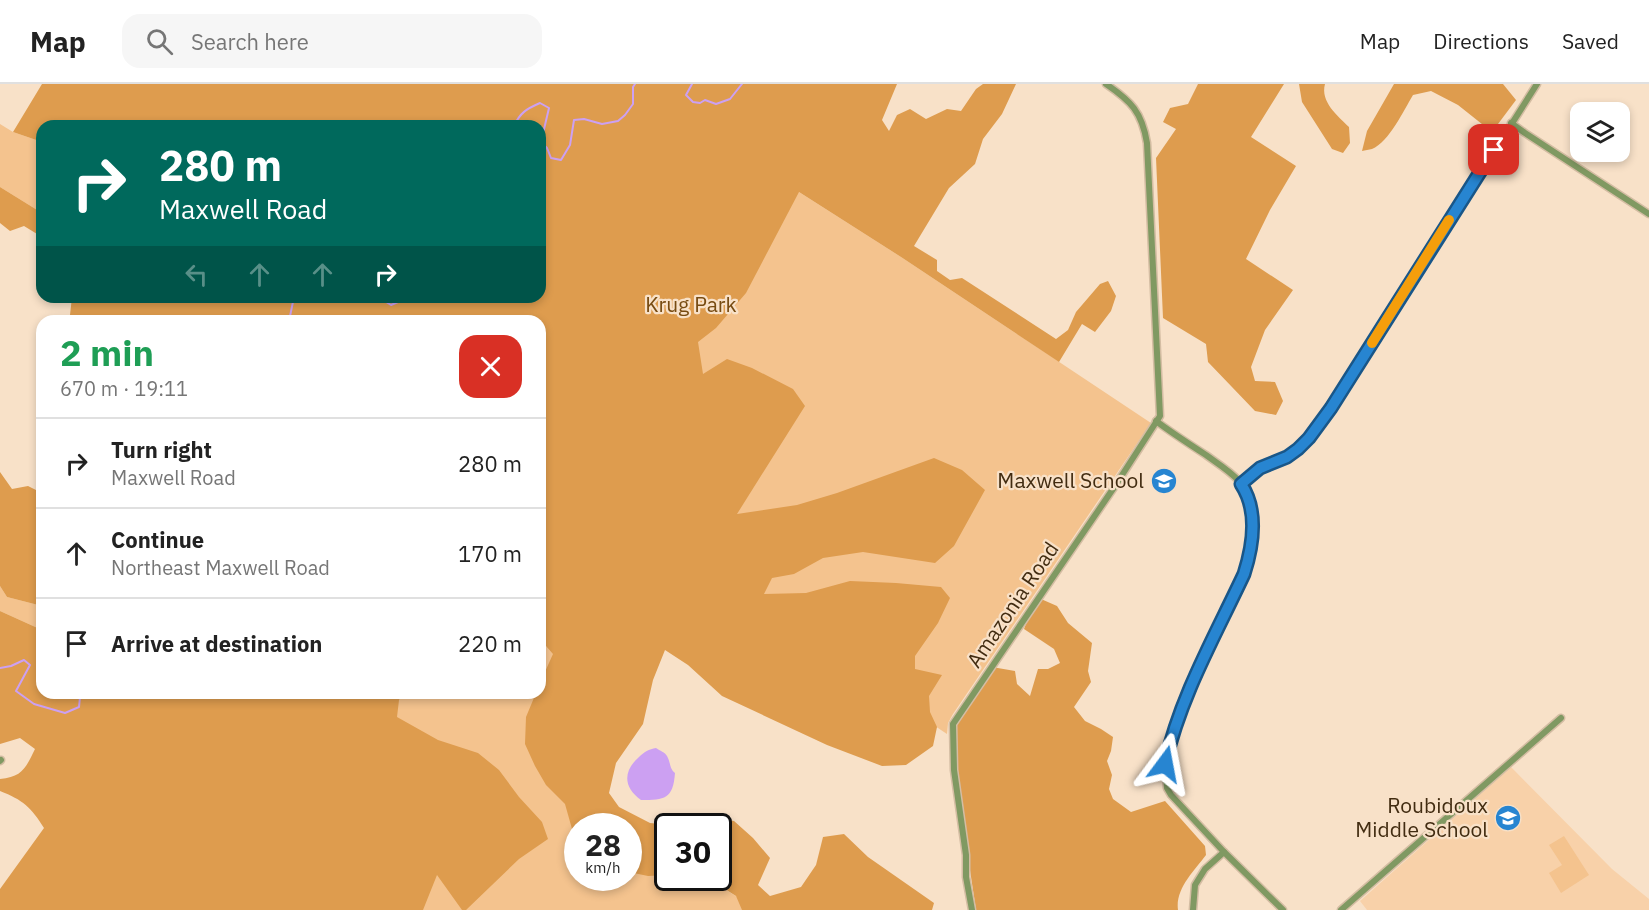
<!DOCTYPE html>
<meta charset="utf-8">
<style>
body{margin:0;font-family:"IBM Plex Sans",sans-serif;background:#f6f6f6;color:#222;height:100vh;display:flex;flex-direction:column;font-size:22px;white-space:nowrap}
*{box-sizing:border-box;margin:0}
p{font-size:20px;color:#767676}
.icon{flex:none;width:33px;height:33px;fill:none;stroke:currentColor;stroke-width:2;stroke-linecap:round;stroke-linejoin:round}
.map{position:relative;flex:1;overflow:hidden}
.panel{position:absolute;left:36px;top:231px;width:510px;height:384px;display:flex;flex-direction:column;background:#fff;border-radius:18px;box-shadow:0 3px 9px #0003}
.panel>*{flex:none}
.banner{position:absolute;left:36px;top:36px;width:510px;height:183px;border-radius:18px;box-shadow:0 3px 9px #0003;background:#00695c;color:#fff;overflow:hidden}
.controls{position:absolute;left:1570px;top:18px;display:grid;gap:12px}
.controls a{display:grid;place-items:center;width:60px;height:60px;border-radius:12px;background:#fff;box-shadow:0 3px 9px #0003;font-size:30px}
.speed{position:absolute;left:564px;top:729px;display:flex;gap:12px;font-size:30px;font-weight:700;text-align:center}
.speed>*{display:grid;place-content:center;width:78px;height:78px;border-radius:50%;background:#fff;box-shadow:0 3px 9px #0003;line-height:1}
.speed small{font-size:15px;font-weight:400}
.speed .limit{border:3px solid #111;border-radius:9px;background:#fff;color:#111}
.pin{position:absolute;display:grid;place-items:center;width:51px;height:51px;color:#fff;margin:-26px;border-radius:12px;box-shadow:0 3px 9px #0006}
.me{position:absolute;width:66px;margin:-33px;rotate:13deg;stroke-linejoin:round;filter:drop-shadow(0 0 4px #0008)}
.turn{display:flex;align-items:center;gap:21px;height:126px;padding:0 24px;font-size:27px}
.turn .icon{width:78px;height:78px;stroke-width:2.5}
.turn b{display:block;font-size:42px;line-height:51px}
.lanes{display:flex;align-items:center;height:57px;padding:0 24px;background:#0003;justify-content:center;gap:30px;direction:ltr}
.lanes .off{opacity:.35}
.round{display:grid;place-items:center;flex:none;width:63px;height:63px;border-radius:18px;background:#f6f6f6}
.summary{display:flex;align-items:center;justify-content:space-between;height:102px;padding:0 24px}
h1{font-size:36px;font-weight:700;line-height:45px;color:#1e9e55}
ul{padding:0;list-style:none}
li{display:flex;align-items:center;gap:18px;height:90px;padding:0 24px;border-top:2px solid #e0e0e0}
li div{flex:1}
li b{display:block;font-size:22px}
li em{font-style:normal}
header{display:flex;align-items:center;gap:36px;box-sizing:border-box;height:84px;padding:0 30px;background:#fff;border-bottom:2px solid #e0e0e0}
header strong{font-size:28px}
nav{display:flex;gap:33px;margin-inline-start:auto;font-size:21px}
.search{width:420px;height:54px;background:#f6f6f6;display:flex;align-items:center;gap:15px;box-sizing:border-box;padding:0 21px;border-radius:18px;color:#767676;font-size:22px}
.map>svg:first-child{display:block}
</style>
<header>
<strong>Map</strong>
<div class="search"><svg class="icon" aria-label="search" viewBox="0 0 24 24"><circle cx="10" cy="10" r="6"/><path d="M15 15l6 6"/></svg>Search here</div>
<nav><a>Map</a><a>Directions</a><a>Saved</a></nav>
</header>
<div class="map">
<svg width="1649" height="826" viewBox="0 0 1649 826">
<rect width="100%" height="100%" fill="#f8e1c8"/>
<path fill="#f8d1a9" d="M1511 683 1612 785 1649 815V826H1367L1360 817Z"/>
<g fill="#f4c38e">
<path d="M629 0 901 173 1151 339 953 630 948 639 947 650 701 486 578 742V794H628L629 743 667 768 668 794H707L758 826H294L88 609H540V42Z"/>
<path d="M0 40 13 48 42 58V129L0 103Z"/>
<path d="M0 502 7 513 42 522V546L0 527Z"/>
<path d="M1564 752 1589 791 1561 809 1549 789 1562 781 1549 761Z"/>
</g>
<g fill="#de9c4e">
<path d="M42 0H897L882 36 889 47 897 31 910 25 926 35 947 25 961 27 976 5 983 0H1016L1002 30 983 55 975 80 949 104 914 162 937 176V187L950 196 962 194 1056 255 1068 246 1076 228 1100 200 1108 197 1116 212 1111 227 1095 248 1082 240 1059 278 901 173 799 108 746 209 716 244 698 258 703 290 727 275 752 284 793 305 805 322 737 430 797 421 837 409 934 374 962 386 985 406 954 462 935 479 863 468 823 474 794 490 772 494 764 510 806 509 850 497 896 499 941 503 950 514 938 539 915 572V585L942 591 929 612 930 628 937 643 933 662 906 681 882 682 827 661 722 612 688 581 665 566 653 596 643 640 616 679 609 709 619 723 650 739 680 742 706 732 734 737 753 754 770 774 758 801 770 812 801 803 816 781 823 753 844 750 868 773 934 819 932 826H742L736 812 709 795 699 794H718V742H668L667 791 648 792 629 788 628 742H578L577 757 574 752 565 720 546 701 535 682 525 660 526 633 536 609H540V599L553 570 540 555V237H76L70 231 72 213H540V42H42V58L13 48Z"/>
<path d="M1198 0H1284L1251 53 1296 82 1270 126 1246 175 1293 206 1265 246 1251 283 1255 297 1275 298 1283 317 1276 331 1255 327 1208 278 1206 260 1163 234 1156 74 1176 45 1163 38 1170 24 1188 20Z"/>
<path d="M1299 0H1325C1320 18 1338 32 1349 43L1350 59 1343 69 1332 65 1302 18Z"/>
<path d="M1394 0H1503L1516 16 1492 48 1458 21 1431 7 1413 11C1404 26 1389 58 1372 65 1369 66 1365 66 1362 67L1367 47Z"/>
<path d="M0 103 42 129V153L24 142 10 147 0 139Z"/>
<path d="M0 388 12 405 28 402 42 409V522L7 513 0 502Z"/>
<path d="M1041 515 1057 522 1068 539 1092 559 1088 587 1091 598 1074 623 1085 637 1101 645 1113 653 1111 667 1107 677 1112 691 1109 705 1113 715 1131 728 1165 717 1205 762 1206 771C1194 787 1175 805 1178 826H976L956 693V643L962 629 992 583 1015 587 1017 600 1030 612 1038 585H1048L1060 579 1054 565 1024 545 1029 532Z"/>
<path d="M0 527 42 546V609H403L399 616 397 633 438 656 478 669 499 686 519 713 542 738 548 755 519 775 466 826H462L437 791 423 826H0V805L44 744C31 723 23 716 0 707V695C23 693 26 683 35 665L20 654 0 660Z"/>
</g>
<path fill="#cca0f2" d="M656 664C660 667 665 668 667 672 671 679 669 684 675 689 673 715 665 716 641 716 623 703 623 687 639 673 644 668 649 665 656 664Z"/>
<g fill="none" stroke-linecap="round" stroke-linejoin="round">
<g stroke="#cca0f2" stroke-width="2">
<path d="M692 0 686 11 693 18 700 19 705 16 716 20 730 15 742 0"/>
<path d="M514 42C520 29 526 25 540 19L549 24 541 58 547 64 551 74 561 76 570 61 574 36 584 35 602 40 618 37 625 31 633 20V3L635 0"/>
<path d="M378 213 391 221 398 218V213"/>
<path d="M289 237 294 213"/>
<path d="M0 584 11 582 24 576 30 581 16 607 34 620 65 629 79 623 80 613 67 609"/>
</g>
<g stroke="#d4bda3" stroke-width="9">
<g id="minor">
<path d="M1511 39 1525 49 1649 130"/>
<path d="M1156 337C1172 349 1189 360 1206 371 1217 379 1230 387 1239 397 1260 422 1253 462 1244 491L1187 608 1175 639 1165 680 1167 704 1171 711 1224 768 1283 826"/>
<path d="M1241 400 1260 384 1287 373 1298 365 1309 354 1331 324 1537 0"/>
<path d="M0 677 1 676"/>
<path d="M972 826 966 793V771L954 686 953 640 1115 402 1160 332 1147 59C1142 28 1131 17 1106 0"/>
<path d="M1193 826 1195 801 1205 785 1224 768"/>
<path d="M1341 826 1561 634"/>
</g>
</g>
<use href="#minor" stroke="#809962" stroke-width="6"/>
</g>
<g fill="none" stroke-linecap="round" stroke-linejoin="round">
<g stroke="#195688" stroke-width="15">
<path id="route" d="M1165 680C1180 613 1215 552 1244 490 1253 462 1259 427 1241 400L1260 384 1287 373 1298 365 1309 354 1331 324 1494 66"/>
</g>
<use href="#route" stroke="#2785d1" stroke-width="10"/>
<path stroke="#f59e0b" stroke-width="10" d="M1372 259 1449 136"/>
</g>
<defs>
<g id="school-disc" transform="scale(1.35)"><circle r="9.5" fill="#2785d1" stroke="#f8e1c8"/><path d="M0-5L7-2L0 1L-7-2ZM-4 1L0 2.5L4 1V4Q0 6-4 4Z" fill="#fff"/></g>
</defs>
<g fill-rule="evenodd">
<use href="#school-disc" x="1164" y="397"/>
<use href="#school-disc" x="1508" y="734"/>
</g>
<g text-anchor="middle" stroke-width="4.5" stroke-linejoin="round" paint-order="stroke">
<g font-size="21" fill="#774b11" stroke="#f8e1c8">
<text x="691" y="228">Krug Park</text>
</g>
<g font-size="21" fill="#422c11" stroke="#f8e1c8" text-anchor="end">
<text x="1144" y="404">Maxwell School</text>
<text x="1488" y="729">Roubidoux<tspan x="1488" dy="24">Middle School</tspan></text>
</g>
<g font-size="21" fill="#422c11" stroke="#f8e1c8">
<text transform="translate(1013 521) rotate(-56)" y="7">Amazonia Road</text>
</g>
</g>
</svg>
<div class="controls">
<a><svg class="icon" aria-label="layers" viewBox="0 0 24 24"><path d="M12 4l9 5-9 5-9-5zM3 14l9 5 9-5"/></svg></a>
</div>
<div class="speed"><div>28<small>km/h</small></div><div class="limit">30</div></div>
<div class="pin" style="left:1494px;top:66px;background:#d93025"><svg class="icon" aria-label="arrive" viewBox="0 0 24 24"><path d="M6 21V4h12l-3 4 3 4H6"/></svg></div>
<svg class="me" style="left:1165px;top:680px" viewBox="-20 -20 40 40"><path d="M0-17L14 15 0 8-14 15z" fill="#2785d1" stroke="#fff" stroke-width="4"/></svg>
<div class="banner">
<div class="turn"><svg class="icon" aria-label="right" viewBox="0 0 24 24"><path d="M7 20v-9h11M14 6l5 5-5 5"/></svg><div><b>280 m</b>Maxwell Road</div></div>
<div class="lanes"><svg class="icon off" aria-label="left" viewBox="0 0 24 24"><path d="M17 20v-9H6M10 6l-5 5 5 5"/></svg><svg class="icon off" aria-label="ahead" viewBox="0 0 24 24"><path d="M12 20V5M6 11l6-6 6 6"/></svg><svg class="icon off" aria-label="ahead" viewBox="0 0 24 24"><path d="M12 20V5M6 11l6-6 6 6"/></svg><svg class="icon" aria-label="right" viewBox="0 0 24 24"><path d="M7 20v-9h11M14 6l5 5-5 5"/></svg></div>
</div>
<section class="panel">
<div class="summary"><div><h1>2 min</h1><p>670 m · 19:11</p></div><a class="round" style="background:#d93025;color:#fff"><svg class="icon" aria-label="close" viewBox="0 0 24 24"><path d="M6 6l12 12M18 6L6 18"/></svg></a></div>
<ul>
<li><svg class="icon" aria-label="right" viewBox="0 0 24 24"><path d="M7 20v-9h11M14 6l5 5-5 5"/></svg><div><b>Turn right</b><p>Maxwell Road</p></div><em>280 m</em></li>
<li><svg class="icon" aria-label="ahead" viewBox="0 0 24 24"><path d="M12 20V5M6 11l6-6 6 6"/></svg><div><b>Continue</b><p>Northeast Maxwell Road</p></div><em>170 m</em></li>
<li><svg class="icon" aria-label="arrive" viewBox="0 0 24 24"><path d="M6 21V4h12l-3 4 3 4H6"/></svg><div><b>Arrive at destination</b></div><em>220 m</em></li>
</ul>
</section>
</div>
